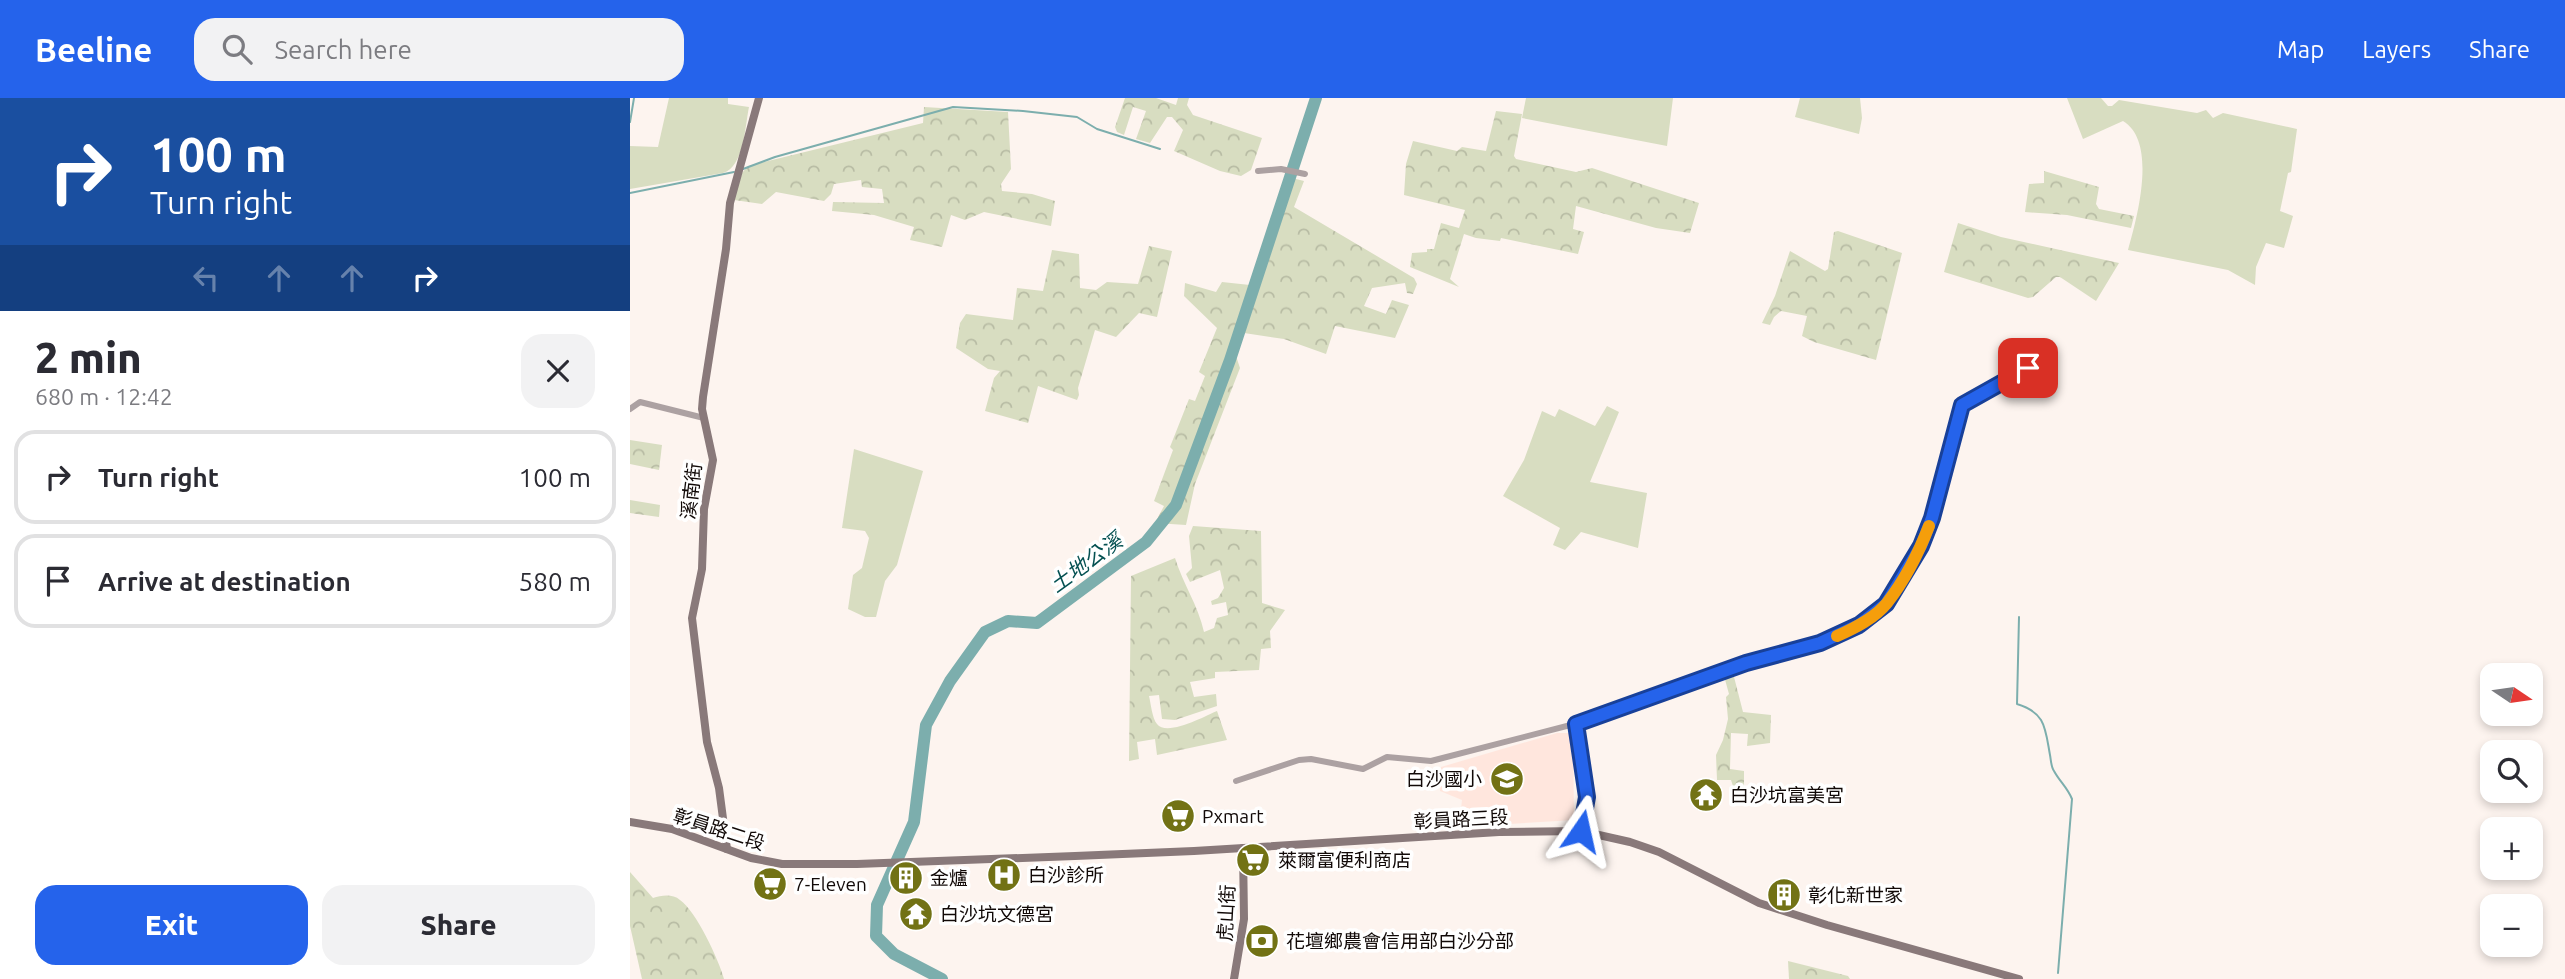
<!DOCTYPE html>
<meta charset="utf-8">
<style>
body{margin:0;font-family:Ubuntu,"Noto Sans TC",sans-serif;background:#f2f2f3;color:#2b2b33;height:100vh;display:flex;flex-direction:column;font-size:26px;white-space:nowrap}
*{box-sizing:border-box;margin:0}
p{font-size:23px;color:#7c7c81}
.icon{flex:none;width:38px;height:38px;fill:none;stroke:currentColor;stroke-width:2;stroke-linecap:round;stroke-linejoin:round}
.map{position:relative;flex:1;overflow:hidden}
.side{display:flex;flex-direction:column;background:#fff;width:630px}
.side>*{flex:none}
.banner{background:#1a4fa0;color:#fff;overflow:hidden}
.needle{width:46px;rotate:103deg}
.controls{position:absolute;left:1850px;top:565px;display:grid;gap:14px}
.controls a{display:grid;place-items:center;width:63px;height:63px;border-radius:14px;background:#fff;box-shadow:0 4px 10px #0003;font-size:35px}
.pin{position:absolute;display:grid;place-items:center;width:60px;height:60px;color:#fff;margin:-30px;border-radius:14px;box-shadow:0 4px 10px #0006}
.me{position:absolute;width:77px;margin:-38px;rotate:11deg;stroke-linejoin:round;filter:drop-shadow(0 0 5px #0008)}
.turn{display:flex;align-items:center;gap:24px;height:147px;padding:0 35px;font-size:32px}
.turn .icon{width:91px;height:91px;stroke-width:2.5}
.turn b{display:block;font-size:49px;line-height:60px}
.lanes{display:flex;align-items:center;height:66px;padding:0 35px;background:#0003;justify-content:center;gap:35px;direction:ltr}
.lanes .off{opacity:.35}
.round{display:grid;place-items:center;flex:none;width:74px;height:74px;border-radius:21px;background:#f2f2f3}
.head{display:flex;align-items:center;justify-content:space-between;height:119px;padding:0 35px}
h1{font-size:42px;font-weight:800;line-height:52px}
.action{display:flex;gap:14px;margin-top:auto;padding:14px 35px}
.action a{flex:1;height:80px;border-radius:21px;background:#2563eb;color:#fff;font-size:28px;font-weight:800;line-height:80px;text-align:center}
.action a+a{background:#f2f2f3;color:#2b2b33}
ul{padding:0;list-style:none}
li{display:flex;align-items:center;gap:21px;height:94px;margin:0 14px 10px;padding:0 21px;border:4px solid #e1e1e2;border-radius:21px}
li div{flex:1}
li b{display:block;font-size:26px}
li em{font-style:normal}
header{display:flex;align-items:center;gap:42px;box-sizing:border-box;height:98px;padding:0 35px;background:#2563eb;color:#fff}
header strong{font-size:33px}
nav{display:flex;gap:38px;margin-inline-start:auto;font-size:24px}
.search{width:490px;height:63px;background:#f2f2f3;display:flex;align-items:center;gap:18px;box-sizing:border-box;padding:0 24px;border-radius:21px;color:#7c7c81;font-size:26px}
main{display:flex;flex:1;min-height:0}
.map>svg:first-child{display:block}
</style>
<header>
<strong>Beeline</strong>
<div class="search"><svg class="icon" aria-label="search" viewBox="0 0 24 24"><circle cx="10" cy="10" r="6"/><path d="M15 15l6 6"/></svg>Search here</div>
<nav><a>Map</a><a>Layers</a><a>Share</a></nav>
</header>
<main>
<section class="side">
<div class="banner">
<div class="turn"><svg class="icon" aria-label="right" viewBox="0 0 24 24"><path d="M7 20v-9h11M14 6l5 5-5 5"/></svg><div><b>100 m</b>Turn right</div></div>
<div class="lanes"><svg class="icon off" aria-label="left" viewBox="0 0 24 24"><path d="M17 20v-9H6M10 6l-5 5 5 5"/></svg><svg class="icon off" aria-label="ahead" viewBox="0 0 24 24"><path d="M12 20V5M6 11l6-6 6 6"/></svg><svg class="icon off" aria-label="ahead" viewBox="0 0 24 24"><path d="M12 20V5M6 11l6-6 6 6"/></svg><svg class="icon" aria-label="right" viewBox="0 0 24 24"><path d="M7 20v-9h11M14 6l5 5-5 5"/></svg></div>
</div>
<div class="head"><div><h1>2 min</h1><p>680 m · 12:42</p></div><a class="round"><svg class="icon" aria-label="close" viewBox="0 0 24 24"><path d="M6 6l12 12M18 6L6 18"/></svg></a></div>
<ul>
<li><svg class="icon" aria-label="right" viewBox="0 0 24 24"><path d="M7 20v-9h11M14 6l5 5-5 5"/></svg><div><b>Turn right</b></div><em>100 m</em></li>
<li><svg class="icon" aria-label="arrive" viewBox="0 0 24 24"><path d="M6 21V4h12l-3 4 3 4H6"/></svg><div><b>Arrive at destination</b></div><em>580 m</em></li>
</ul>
<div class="action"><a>Exit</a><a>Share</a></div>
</section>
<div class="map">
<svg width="1935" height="881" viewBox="0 0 1935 881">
<defs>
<pattern id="forest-crowns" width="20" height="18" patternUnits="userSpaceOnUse" patternTransform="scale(1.75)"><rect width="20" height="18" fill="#d8ddc1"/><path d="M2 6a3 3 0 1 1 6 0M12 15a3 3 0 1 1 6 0" fill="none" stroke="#b8bca4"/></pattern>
</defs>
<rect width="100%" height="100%" fill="#fdf4ef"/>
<path fill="#ffe6dd" d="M927 635H943L944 722 829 729 832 702 810 693 811 669Z"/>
<g fill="#d8ddc1">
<path d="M39 0H98V6L119 9C115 28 114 69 93 75L0 91V48L28 49Z"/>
<path d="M896 0H1043L1037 48 892 20Z"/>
<path d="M1170 0H1230L1232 20 1229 36 1165 19Z"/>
<path d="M1437 0H1471L1478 8H1482L1489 2 1567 15 1576 12 1583 20 1593 15 1667 31 1661 74 1658 75 1650 113 1663 118 1654 150 1636 145 1626 169 1625 187 1598 172 1498 152C1507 120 1528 44 1493 23L1453 41Z"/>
<path d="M977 308 989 314 960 384 1017 395 1008 450 951 434 935 452 923 447 930 430 873 398 894 362 912 313 925 319 929 311 965 328Z"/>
<path d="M224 351 293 373 267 467 255 483 246 519H235L218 511 223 477 232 470 239 440 235 433 212 430Z"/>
</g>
<g fill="url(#forest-crowns)">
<path d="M495 0H526L546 7 548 0H559L557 7 563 17 632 40 621 72 611 78 590 73 544 53 553 32 542 19H537L520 45 506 41 516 13 503 9 494 37 487 34 485 29Z"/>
<path d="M294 9 378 14 381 71 371 86 372 93 402 96 425 103 421 128 354 114 335 122 321 117 312 149 280 142 284 129 244 117 202 113 203 104 254 105 252 91 232 89 231 82 204 86 201 96 194 103 146 94 132 106 104 102 112 75 118 68 293 25Z"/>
<path d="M866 13 892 16 884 58 886 61 946 74 962 70 1069 105 1060 135 1026 130 946 108 943 131 954 134 948 156 871 140 870 143 846 140 834 136 820 181 829 189 780 169 782 155 797 154V151H804L811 125 829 130 835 112 774 97 776 66 783 43 827 53 832 49 856 53Z"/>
<path d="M1414 73 1469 89 1466 106 1469 111 1504 118 1501 130 1437 117 1395 114 1399 86 1414 85Z"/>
<path d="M662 80 674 83 664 109 784 180 787 186 783 196 777 195 775 185 742 190 734 208 756 216 762 202 779 207 765 240 705 228 696 256 654 241 614 235 606 258 610 270 565 386 556 427 525 425 534 408 524 403 543 352 540 349 559 301 565 303 575 278 569 274 587 230 554 198 555 185 586 194 592 184 620 187Z"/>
<path d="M1328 125 1371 139 1489 165 1466 203 1430 179H1426L1403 199 1398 200 1314 174Z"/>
<path d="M1208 133 1272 155 1246 262 1184 244 1172 238 1177 218 1151 213 1144 219 1140 227 1132 225 1145 198 1160 153 1195 173 1198 171 1204 134Z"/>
<path d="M519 148 542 153 527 219 509 215 486 239 465 232 448 290 449 297 447 302 408 288 398 325 355 313 364 280 370 273 358 271 326 250 330 225 336 216 383 222 387 190 413 193 422 152 449 156 450 190 466 192 477 184 508 186Z"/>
<path d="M0 342 32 347 29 372 0 366Z"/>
<path d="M0 402 30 407 29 419 0 415Z"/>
<path d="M563 428 631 433 632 505 655 512 640 533 641 550 631 551 629 572 585 574V580L560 584 564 599 586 596 587 608 545 622 532 621 529 597 519 598C521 606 522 620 527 626 537 639 575 618 587 613L597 642 527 657 525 641 507 644 509 661 499 663 501 478 545 460C553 486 568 507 574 534L584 530 587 520 598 517 596 504 582 507 581 503 588 500 594 490 590 472 560 484 556 476 562 470 559 438Z"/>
<path d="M1103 575 1113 614 1141 617 1140 645 1117 648 1118 636 1101 635 1100 671 1114 673V692L1104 691 1101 682H1087L1086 657 1093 642 1098 621 1096 599 1099 596 1094 578Z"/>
<path d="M0 774 23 800C32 797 43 796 50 802 66 813 89 862 94 881H12L0 828Z"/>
<path d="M1158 863 1218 878 1220 881H1159Z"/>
</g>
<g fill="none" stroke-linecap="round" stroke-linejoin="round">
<g stroke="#7caead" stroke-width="2">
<path d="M0 24 4 0"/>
<path d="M113 71 145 59 323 9 393 13 447 19 467 31 530 51"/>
<path d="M0 95 104 74"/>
<path d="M1389 519 1387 606C1416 615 1415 630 1420 657 1421 662 1421 669 1424 673 1430 684 1437 689 1442 701L1428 875"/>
</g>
<path stroke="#7caead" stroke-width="12" d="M312 881 264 856 246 838 247 807 284 724 296 627 320 583 355 534 378 523 407 525 516 444 546 407 600 262 686 0"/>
<g stroke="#aca1a2" stroke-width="6">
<path d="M628 73 651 71 675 76"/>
<path d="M0 311 10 304 74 320"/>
<path d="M946 626 957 699 951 733"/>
<path d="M606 683 669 662 681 661 733 671 757 659 801 663 960 622C973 613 989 611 1004 606 1040 592 1076 578 1114 566 1158 552 1228 543 1257 504 1287 465 1303 420 1314 374 1319 352 1322 327 1332 307L1398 270"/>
</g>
<g stroke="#89797a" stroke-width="8">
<path d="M0 724 42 731 121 760 152 766H227L445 758 564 753 869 734 951 733 1000 744 1029 754 1129 805 1197 827 1389 881"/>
<path d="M97 751 89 690 77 644 62 520 72 471 74 411 83 362 72 311 73 299 96 151 100 105 129 0"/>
<path d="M604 881 614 821 613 750"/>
</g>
</g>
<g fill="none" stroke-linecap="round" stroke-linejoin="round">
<g stroke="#184099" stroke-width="18">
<path id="route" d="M951 733 957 699 946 626 1116 565 1190 545 1229 527 1256 506 1291 448 1302 420 1332 307 1398 270"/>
</g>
<use href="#route" stroke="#2563eb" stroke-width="12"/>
<path stroke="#f59e0b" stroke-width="12" d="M1207 538C1225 530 1245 520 1257 505 1274 483 1289 454 1299 428"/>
</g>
<defs>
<g id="school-disc" transform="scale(1.75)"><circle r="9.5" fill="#727215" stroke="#fff"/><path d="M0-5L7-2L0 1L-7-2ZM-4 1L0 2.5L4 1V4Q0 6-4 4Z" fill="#fff"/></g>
<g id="temple-disc" transform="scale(1.75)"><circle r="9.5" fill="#727215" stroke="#fff"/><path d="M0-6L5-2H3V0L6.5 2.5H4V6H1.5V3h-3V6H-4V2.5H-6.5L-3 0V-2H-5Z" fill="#fff"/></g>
<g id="supermarket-disc" transform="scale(1.75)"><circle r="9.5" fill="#727215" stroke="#fff"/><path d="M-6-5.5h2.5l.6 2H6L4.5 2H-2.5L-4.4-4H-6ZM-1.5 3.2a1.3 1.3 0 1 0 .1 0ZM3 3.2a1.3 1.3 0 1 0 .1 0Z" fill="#fff"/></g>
<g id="hospital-disc" transform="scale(1.75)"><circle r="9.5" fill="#727215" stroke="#fff"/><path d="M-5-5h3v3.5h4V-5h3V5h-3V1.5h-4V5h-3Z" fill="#fff"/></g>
<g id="building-disc" transform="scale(1.75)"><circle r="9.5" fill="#727215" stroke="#fff"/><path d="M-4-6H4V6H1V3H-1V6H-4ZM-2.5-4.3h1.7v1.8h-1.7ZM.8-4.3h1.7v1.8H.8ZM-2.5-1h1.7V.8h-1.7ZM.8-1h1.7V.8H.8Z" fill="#fff"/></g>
<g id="bank-disc" transform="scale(1.75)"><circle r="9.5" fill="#727215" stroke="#fff"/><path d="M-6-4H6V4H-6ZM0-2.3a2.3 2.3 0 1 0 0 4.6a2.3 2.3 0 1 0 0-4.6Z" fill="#fff"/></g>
</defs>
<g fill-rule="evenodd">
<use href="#school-disc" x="877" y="681"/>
<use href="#temple-disc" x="1076" y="697"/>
<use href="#supermarket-disc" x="548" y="718"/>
<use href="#supermarket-disc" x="623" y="762"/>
<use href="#hospital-disc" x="374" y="777"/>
<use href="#building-disc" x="276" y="780"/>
<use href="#supermarket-disc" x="140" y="786"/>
<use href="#building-disc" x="1154" y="797"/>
<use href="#temple-disc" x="286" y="816"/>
<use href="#bank-disc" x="632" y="843"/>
</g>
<g text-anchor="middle" stroke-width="7" stroke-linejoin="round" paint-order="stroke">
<g font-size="19" fill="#110907" stroke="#fff">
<text transform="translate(61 393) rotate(-83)" y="7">溪南街</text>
<text transform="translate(831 721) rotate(-3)" y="7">彰員路三段</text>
<text transform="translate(89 731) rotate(18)" y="7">彰員路二段</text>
<text transform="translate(596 815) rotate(-87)" y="7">虎山街</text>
</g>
<g font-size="19" fill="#110907" stroke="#fff" text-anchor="start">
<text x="852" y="688" text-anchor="end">白沙國小</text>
<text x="1100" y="704">白沙坑富美宮</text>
<text x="572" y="725">Pxmart</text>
<text x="648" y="769">萊爾富便利商店</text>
<text x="398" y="784">白沙診所</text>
<text x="300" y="787">金爐</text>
<text x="164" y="793">7-Eleven</text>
<text x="1178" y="804">彰化新世家</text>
<text x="310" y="823">白沙坑文德宮</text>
<text x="656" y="850">花壇鄉農會信用部白沙分部</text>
</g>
<g font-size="21" font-style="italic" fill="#055152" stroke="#fff">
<text transform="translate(456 465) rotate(-36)" y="7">土地公溪</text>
</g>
</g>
</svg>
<div class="controls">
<a><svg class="needle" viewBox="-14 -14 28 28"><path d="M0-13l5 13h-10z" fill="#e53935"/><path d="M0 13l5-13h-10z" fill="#7c7c81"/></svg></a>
<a><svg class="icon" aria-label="search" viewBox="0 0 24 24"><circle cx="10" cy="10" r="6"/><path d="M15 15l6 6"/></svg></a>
<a>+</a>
<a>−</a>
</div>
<div class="pin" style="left:1398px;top:270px;background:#d93025"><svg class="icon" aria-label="arrive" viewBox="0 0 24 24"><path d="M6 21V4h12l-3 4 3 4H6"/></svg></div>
<svg class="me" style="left:951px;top:733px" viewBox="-20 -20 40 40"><path d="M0-17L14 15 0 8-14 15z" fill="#2563eb" stroke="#fff" stroke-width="4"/></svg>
</div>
</main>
